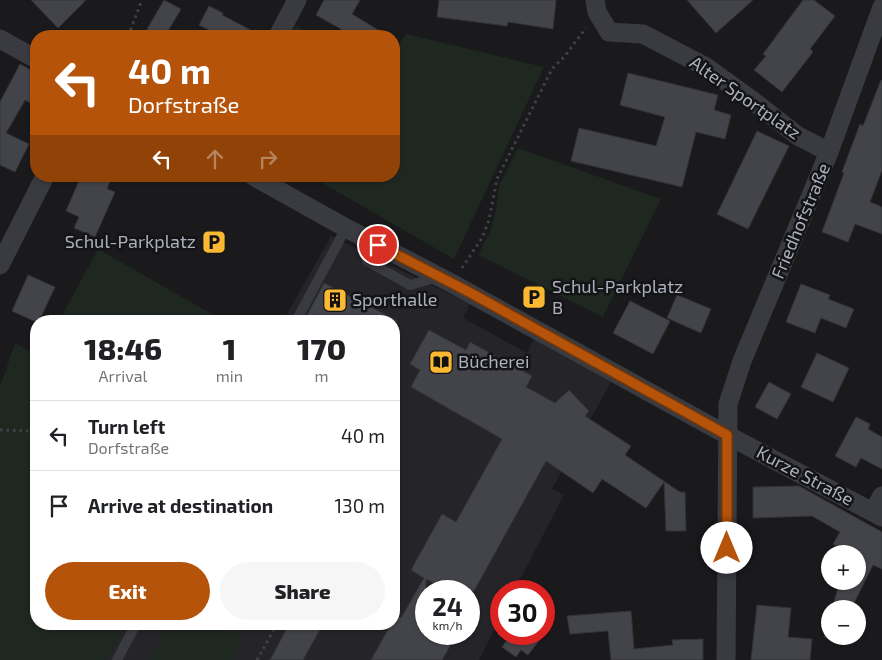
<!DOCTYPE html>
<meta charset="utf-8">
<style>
body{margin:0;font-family:"Exo 2",sans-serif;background:#f6f6f6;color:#202124;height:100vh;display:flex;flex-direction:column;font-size:19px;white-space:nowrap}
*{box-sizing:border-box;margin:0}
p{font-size:16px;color:#757577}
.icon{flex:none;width:28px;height:28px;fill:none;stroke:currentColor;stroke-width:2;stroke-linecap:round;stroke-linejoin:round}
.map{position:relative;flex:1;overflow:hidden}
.details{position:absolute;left:30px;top:315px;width:370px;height:315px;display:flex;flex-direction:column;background:#fff;border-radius:20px;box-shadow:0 1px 4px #0004}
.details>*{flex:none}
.hud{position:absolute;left:30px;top:30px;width:370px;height:152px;border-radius:20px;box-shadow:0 1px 4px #0004;background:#b45309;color:#fff;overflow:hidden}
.buttons{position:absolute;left:821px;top:545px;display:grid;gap:10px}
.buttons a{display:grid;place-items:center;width:45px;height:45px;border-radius:50%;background:#fff;box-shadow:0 1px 4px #0004;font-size:25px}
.speed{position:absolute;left:415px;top:580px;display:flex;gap:10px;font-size:25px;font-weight:700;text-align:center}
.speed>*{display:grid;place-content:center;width:65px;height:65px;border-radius:50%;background:#fff;box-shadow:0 1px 4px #0004;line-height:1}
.speed small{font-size:12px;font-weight:400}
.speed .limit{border:8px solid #d22;background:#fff;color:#111}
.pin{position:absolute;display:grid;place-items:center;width:42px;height:42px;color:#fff;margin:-21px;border:2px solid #fff;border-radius:50%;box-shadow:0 1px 5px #0007}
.me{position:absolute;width:55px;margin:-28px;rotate:0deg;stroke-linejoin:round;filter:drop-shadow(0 0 4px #0008)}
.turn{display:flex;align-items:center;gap:18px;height:105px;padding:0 15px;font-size:22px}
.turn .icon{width:65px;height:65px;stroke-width:2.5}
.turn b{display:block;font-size:35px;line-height:42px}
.lanes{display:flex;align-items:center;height:48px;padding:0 15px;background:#0003;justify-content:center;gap:25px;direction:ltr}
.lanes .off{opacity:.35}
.eta{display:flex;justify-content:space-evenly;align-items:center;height:85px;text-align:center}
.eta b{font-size:30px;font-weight:800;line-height:35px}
.primary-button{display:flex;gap:10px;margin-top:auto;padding:10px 15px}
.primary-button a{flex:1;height:58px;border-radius:30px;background:#b45309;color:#fff;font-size:20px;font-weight:800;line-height:58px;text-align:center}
.primary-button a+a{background:#f6f6f6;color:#202124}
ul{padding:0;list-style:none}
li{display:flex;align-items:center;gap:15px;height:70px;padding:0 15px;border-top:1px solid #e0e0e0}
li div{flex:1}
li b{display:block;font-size:19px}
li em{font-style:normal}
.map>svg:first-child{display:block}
</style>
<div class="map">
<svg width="882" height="660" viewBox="0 0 882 660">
<rect width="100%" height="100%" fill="#1a191c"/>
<path fill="#252529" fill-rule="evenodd" d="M331 236 470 304 463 318 527 353 534 339 611 382 552 489 564 495 514 591H501V616L479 660H106L125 624H394V321H283ZM426 591H469V634H426Z"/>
<g fill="#1f2820">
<path d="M296 25 314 36H289Z"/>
<path d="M406 34 544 67 454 259 310 176H394V52Z"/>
<path d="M518 148 661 199 603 317 478 255 490 232 496 209 499 186Z"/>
<path d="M98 249 224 321H59Z"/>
<path d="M15 343 36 355V624H125L106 660H0V387Z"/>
<path d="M168 624H214L244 639 233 660H149Z"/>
</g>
<g fill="#434449" stroke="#333338">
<path d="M31 0H86L58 28Z"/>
<path d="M164 0 181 9 165 36H143Z"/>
<path d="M324 0H360L352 14 388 36H336L341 29 316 15Z"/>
<path d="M439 0H556L553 29 508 22 507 26 437 17Z"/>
<path d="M687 0H753L716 33Z"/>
<path d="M803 0H814L835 16 810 49 813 52 782 92 754 70 766 56 763 54Z"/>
<path d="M209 6 223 13 222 15 262 36H221L199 25Z"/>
<path d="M20 64 36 73V106L25 100 6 133 29 144 15 172 0 165V102Z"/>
<path d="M628 73 718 95 714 110 731 115 725 139 696 132 682 187 571 161 579 128 656 146 665 117 620 105Z"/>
<path d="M881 80 882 81V170L870 202 882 207V234L855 224 848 242 822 232 844 173 842 172 860 124 863 126Z"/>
<path d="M757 131 789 146 748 229 717 214Z"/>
<path d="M81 176H112L107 189 115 192 95 237 74 228 79 217 66 211Z"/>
<path d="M28 275 55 287 39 321 36 322 12 311Z"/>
<path d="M324 283 398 321H304Z"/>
<path d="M801 284 830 295 828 299 854 309 846 328 821 318 815 333 786 322Z"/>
<path d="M677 295 711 309 701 333 667 318Z"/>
<path d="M630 301 670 321 653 354 613 333Z"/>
<path d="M429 330 466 350 470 342 532 376 526 387 555 403 569 390 589 411 585 416 631 446 625 455 680 492H685L686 531H666L664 482 646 508 602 479 593 493 546 461 474 591H449L426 579V634H457L442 660H371L391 624H394V614L401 618 424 578 411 570 442 514 456 522 502 439 411 387 420 370 410 364Z"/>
<path d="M817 353 849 368 833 402 801 387Z"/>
<path d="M769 382 791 394 777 419 755 407Z"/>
<path d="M856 417 870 424 868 429 882 437V469L861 458 856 467 835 456Z"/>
<path d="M799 486 882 532V569L873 565 851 609H832L840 581H858V554H847L848 552 833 544 840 532 812 516 753 518V487Z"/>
<path d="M757 605 791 608 788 637 812 639 810 660H751Z"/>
<path d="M631 611 634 649 673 645 672 640 703 639V660H611L608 631 570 634 567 616Z"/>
<path d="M830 615V636H852L850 644 824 637Z"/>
<path d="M289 624H323L303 660H270Z"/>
<path d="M497 634H544L528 655 521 650 516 657 502 647 507 640Z"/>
</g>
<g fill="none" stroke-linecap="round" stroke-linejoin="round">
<g stroke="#404248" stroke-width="3" stroke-dasharray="2.5 4" stroke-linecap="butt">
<path d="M128 36 142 0"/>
<path d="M462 268 482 238 489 220 497 179 552 69 564 57 586 28"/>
<path d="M0 430 36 431"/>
<path d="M257 660 277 624"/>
</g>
<g stroke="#3a3b41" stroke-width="10">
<path d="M358 235 367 261 410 285 438 277"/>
<path d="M296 321 346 228"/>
<path d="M117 660 136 624"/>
</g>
<g stroke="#3a3b41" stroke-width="19">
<path d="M595 0 597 12 609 32 643 34 706 67 753 101 798 136 829 152"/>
<path d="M278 36 297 0"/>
<path d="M0 39 36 59"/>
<path d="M253 176 346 228 453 284 727 435 882 517"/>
<path d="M0 265 45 176"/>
<path d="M873 512 882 496"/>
<path d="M726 660 728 404 742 361 829 152 882 7"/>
</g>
</g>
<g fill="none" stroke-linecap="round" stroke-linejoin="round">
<g stroke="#753606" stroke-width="12">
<path id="route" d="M378 245 469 292 727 435V548"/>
</g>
<use href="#route" stroke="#b45309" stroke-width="9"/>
</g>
<defs>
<g id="parking-square" transform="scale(1.25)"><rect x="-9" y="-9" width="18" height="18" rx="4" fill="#fbb933" stroke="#141417"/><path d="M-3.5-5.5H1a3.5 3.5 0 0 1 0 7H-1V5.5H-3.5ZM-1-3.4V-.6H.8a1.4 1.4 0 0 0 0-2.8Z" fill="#111"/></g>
<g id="building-square" transform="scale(1.25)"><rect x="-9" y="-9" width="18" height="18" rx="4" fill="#fbb933" stroke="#141417"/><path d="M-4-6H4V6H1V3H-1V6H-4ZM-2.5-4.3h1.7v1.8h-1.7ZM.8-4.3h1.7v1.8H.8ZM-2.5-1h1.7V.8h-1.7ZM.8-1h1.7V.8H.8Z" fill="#111"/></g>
<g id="library-square" transform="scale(1.25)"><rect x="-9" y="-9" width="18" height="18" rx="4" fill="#fbb933" stroke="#141417"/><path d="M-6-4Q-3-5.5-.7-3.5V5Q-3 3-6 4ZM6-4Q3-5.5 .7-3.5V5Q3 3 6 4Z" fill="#111"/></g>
</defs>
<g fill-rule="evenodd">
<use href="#parking-square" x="214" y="242"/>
<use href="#parking-square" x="534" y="297"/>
<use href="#building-square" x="335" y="300"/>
<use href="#library-square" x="441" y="362"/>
</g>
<g text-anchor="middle" stroke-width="5" stroke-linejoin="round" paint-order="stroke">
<g font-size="18" fill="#abb0bc" stroke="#141417">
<text transform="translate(745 98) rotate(35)" y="6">Alter Sportplatz</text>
<text transform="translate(801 221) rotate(-67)" y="6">Friedhofstraße</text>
<text transform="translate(805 476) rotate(28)" y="6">Kurze Straße</text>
</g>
<g font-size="18" fill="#abb0bc" stroke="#141417" text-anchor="start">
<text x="196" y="248" text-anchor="end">Schul-Parkplatz</text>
<text x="552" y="293">Schul-Parkplatz<tspan x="552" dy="21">B</tspan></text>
<text x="352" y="306">Sporthalle</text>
<text x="458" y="368">Bücherei</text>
</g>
</g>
</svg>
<div class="buttons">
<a>+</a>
<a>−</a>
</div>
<div class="speed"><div>24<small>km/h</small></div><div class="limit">30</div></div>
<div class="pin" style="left:378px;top:245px;background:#d93025"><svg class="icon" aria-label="arrive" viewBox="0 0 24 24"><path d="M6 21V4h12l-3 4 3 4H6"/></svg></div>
<svg class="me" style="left:727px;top:548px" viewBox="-20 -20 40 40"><circle r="19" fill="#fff"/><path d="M0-13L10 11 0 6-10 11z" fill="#b45309"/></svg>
<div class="hud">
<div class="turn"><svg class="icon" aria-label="left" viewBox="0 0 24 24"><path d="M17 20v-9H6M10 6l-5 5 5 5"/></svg><div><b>40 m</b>Dorfstraße</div></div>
<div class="lanes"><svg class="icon" aria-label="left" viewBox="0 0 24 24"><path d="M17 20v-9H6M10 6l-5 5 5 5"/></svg><svg class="icon off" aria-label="ahead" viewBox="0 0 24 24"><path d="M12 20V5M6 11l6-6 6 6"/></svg><svg class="icon off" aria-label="right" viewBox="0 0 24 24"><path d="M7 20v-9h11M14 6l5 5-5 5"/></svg></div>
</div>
<section class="details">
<div class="eta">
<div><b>18:46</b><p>Arrival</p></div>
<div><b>1</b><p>min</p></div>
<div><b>170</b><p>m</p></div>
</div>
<ul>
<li><svg class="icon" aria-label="left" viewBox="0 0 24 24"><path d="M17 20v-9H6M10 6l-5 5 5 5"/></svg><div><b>Turn left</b><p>Dorfstraße</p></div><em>40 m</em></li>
<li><svg class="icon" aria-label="arrive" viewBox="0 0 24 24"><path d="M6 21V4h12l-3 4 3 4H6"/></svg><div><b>Arrive at destination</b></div><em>130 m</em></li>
</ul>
<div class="primary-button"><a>Exit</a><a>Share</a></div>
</section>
</div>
